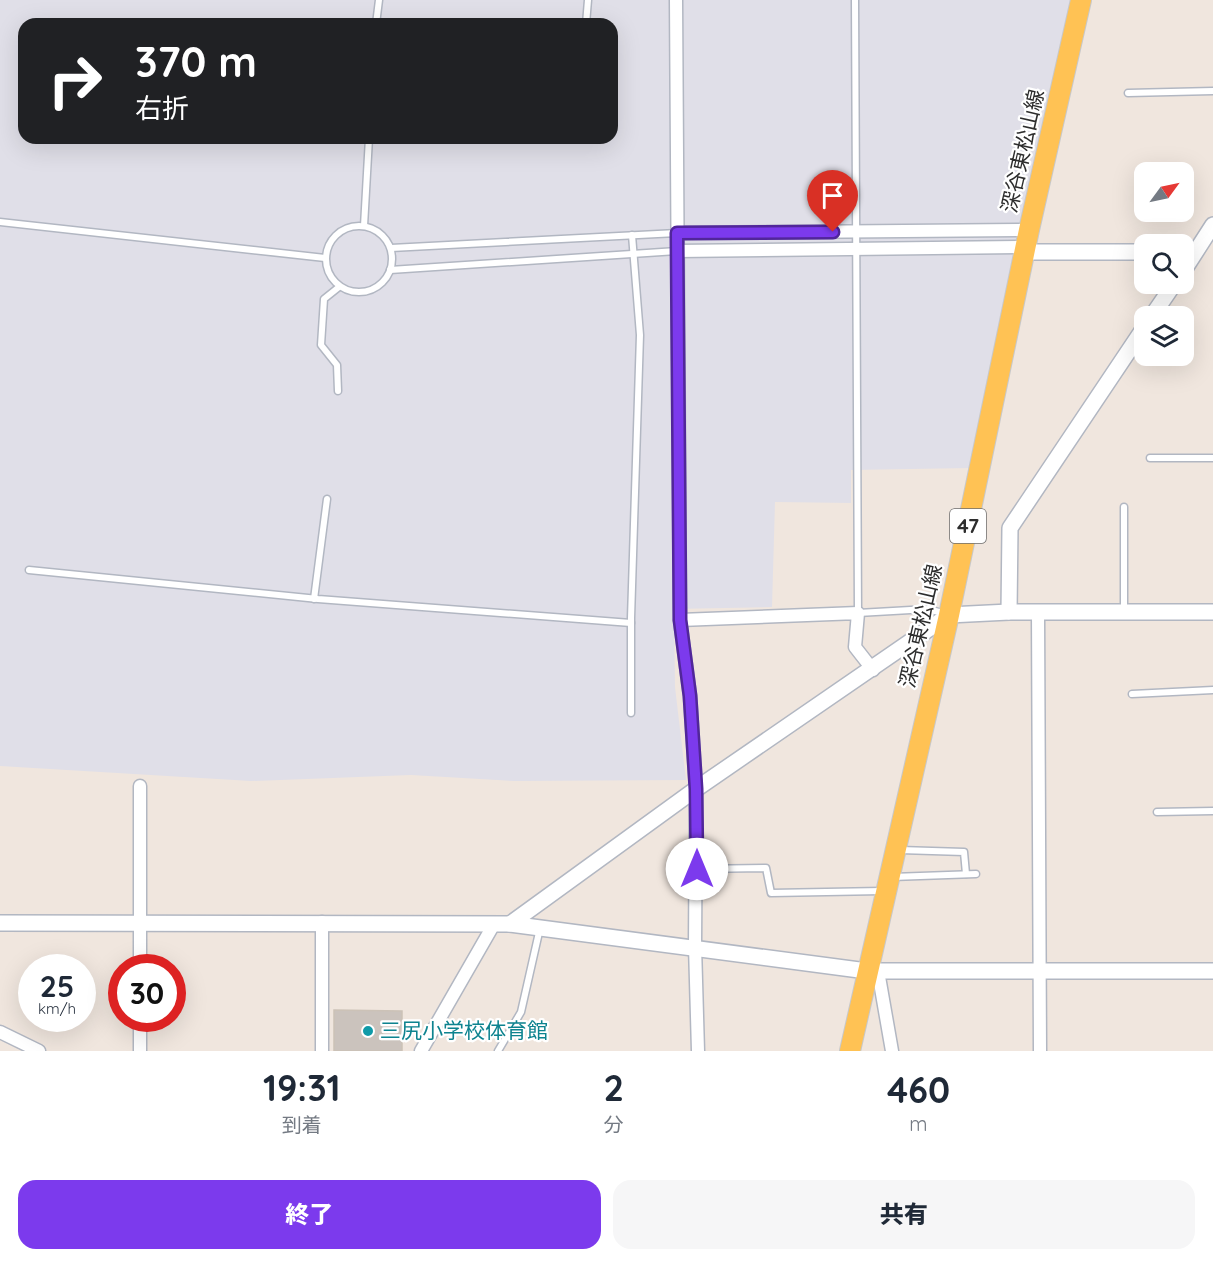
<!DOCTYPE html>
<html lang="ja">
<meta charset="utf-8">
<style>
body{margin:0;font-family:Quicksand,"Noto Sans JP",sans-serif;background:#f6f6f7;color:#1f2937;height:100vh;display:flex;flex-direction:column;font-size:22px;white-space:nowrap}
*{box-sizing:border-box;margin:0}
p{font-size:20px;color:#747a83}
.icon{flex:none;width:33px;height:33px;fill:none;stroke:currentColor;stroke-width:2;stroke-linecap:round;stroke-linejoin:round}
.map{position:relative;height:1051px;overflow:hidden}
.sheet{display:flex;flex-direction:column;background:#fff;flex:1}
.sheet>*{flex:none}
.top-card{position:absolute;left:18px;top:18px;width:600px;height:126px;border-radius:18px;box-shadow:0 6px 24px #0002;background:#202124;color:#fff;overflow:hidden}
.needle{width:39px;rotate:57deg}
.controls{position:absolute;left:1134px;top:162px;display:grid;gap:12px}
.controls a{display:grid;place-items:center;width:60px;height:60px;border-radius:12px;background:#fff;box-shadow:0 6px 24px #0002;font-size:30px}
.speed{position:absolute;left:18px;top:954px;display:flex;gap:12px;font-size:30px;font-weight:700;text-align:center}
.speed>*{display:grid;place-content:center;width:78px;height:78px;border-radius:50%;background:#fff;box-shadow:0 6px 24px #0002;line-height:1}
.speed small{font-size:15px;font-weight:400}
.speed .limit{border:9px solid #d22;background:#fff;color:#111}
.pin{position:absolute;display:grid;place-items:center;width:51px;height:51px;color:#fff;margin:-62px -26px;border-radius:50% 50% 50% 0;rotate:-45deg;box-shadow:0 0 6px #0007}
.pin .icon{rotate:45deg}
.me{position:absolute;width:66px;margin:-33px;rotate:0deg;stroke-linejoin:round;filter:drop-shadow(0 0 4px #0008)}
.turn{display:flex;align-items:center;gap:21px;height:126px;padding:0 18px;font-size:27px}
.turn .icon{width:78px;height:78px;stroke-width:2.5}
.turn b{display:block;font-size:42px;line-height:51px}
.eta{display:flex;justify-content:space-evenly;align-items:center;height:102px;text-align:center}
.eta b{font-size:36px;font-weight:800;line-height:42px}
.button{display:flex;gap:12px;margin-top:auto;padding:12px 18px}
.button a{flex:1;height:69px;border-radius:18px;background:#7c3aed;color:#fff;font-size:24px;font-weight:800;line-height:69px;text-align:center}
.button a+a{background:#f6f6f7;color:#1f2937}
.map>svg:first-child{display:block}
</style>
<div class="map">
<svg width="1213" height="1051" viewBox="0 0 1213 1051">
<rect width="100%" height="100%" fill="#f0e6de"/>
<path fill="#e0dfe8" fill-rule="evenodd" d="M0 0H1073L971 468 851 470V503L775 502 772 607 674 609 675 687 686 780 514 781 411 775 251 781 0 766ZM24 24H612V138H24Z"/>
<path fill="#cbc3bd" stroke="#ccc2b7" stroke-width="1.5" d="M334 1010 402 1011V1051H334Z"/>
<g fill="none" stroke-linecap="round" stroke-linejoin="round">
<g stroke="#b2b7c2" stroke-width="9">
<g id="service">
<path d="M855 0 858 613 928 609 946 614"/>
<path d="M376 24 379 0"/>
<path d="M586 24 588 0"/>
<path d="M1128 93 1213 91"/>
<path d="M0 222 325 258"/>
<circle cx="359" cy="259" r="33"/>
<path d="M364 226 369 138"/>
<path d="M391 248 677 233"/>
<path d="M390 270 677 251"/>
<path d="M338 391 337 365 321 345 324 299 339 287"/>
<path d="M1150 458H1213"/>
<path d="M1124 507V611"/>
<path d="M29 570 318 599 631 623"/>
<path d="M314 599 327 499"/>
<path d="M1132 694 1213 690"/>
<path d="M631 713V618L640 335 632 235"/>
<path d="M1157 812 1213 811"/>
<path d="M900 850 964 852 966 874"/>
<path d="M697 869 766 868 771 893 882 891"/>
<path d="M892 877 976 874"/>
<path d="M498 1051 521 1012 540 928"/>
</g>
</g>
<g stroke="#b2b7c2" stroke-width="15">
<g id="minor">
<path d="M676 0 680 620 690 696 696 789 695 946 698 1051"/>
<path d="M677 233 1029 230"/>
<path d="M677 251 1026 247"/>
<path d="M1038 612 1040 1051"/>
<path d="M680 620 858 613 855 647 873 670"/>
<path d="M140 786V968"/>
<path d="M322 922V1051"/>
<path d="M878 971 892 1051"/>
<path d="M0 1032 39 1051"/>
<path d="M140 1051V1018"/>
<path d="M421 1051 494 924"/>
</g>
</g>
<g stroke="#b2b7c2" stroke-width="18">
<g id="tertiary">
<path d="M1025 252H1144"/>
<path d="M1184 270 1213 225"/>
<path d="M1152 316 1174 284"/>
<path d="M1009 612 1010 528 1144 328"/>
<path d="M0 923 510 924 867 971H1213"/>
<path d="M510 924 696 789 949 615 1009 612H1213"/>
</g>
</g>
<g stroke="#c8c8c8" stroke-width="22">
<path id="primary" d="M850 1051 949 615 1029 230 1081 0"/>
</g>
<use href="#service" stroke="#fff" stroke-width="6"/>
<use href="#minor" stroke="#fff" stroke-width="12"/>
<use href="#tertiary" stroke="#fff" stroke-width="15"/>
<use href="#primary" stroke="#ffc254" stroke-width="20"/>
</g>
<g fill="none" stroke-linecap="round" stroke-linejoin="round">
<g stroke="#51269a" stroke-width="15">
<path id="route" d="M697 869 696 789 690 696 680 620 677 233 833 232"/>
</g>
<use href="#route" stroke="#7c3aed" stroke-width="10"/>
</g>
<circle fill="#0f9aa8" stroke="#fff" stroke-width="2" cx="368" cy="1031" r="6"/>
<g text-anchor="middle" stroke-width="4.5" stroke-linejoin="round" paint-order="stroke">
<rect fill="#fff" stroke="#6c6c6c" stroke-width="1.5" x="950" y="509" width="36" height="34" rx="4.5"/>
<g font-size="20" font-weight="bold" fill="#2d2d2d">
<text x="968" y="533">47</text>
</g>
<g font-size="21" fill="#2d2d2d" stroke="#fff">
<text transform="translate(1023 151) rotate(-77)" y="7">深谷東松山線</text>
<text transform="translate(921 626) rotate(-77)" y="7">深谷東松山線</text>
</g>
<g font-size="21" fill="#0d838f" stroke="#fff" text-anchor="start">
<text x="380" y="1038">三尻小学校体育館</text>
</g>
</g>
</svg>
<div class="controls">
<a><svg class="needle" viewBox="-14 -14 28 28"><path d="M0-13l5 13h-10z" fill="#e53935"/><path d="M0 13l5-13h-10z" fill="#747a83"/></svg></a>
<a><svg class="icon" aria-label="search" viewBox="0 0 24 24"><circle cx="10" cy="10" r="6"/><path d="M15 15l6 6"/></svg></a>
<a><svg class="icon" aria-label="layers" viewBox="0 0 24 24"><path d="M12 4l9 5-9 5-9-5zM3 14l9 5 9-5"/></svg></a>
</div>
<div class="speed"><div>25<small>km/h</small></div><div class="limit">30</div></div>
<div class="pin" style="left:833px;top:232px;background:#d93025"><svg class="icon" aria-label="arrive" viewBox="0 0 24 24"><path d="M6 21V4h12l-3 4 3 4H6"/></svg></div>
<svg class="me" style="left:697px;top:869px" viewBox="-20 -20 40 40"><circle r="19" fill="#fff"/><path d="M0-13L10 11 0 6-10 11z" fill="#7c3aed"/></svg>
<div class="top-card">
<div class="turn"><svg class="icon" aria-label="right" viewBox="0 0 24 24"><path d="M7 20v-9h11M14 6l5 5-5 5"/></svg><div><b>370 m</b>右折</div></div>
</div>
</div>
<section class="sheet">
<div class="eta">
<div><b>19:31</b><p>到着</p></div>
<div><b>2</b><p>分</p></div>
<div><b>460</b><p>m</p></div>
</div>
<div class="button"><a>終了</a><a>共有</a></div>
</section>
